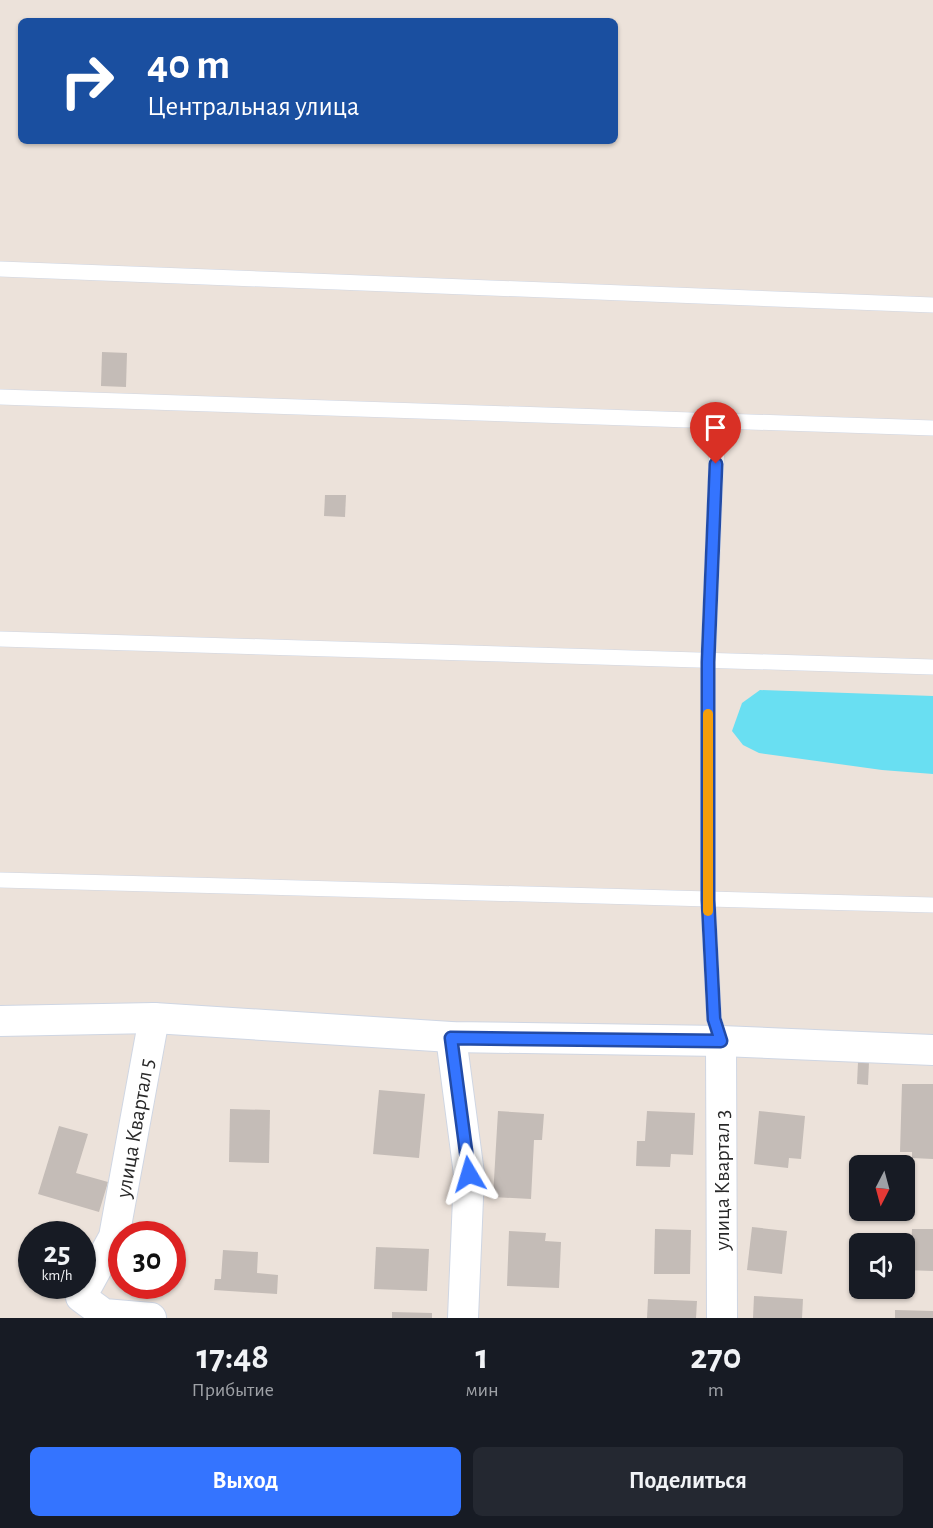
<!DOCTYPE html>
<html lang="ru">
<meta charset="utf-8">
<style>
body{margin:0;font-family:"Alegreya Sans",sans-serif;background:#242831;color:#f1f3f6;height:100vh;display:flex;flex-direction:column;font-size:22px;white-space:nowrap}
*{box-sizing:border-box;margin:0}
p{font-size:20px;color:#9ea1a6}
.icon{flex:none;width:33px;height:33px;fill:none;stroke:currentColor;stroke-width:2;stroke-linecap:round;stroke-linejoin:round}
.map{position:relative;height:1318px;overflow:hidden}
.side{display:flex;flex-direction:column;background:#171b24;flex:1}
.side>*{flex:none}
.top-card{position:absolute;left:18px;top:18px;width:600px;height:126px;border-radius:9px;box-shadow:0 2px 4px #0004;background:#1a4fa0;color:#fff;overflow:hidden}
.needle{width:39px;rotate:186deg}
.controls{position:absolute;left:849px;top:1155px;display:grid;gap:12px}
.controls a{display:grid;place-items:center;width:66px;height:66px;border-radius:9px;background:#171b24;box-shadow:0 2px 4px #0004;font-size:30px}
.speed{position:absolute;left:18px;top:1221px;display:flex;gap:12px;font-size:30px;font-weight:700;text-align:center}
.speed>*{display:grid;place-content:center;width:78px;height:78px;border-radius:50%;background:#171b24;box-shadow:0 2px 4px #0004;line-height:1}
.speed small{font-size:15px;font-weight:400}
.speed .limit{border:9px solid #d22;background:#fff;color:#111}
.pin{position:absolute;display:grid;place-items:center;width:51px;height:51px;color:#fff;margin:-62px -26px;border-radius:50% 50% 50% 0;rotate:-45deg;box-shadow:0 0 6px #0007}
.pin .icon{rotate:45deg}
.me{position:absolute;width:66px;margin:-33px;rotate:353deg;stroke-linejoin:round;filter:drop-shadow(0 0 4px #0008)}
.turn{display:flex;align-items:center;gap:21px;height:126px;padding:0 30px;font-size:27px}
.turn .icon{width:78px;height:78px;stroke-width:2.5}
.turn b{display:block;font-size:42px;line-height:51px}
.eta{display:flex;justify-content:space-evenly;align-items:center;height:102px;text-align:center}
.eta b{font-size:36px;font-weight:600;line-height:42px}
.primary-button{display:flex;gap:12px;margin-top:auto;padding:12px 30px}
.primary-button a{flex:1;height:69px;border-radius:9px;background:#3474ff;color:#fff;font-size:24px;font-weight:600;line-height:69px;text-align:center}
.primary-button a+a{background:#242831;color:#f1f3f6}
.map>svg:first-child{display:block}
</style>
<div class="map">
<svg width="933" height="1318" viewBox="0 0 933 1318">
<rect width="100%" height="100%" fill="#ece2da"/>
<path fill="#69dff2" d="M760 690 933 696V774L882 770 759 753 743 745 732 731 742 703Z"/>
<g fill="#c4bcb7">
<path d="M102 352 127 353 126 387 101 386Z"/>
<path d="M325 495H346L345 517 324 516Z"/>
<path d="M858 1062H869L868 1085 857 1084Z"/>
<path d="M902 1084H933V1159L912 1158V1152H900Z"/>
<path d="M379 1090 425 1094 419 1158 373 1154Z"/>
<path d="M230 1109 270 1110 269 1163 229 1162Z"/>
<path d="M498 1111 544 1114 542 1140H534L531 1199 493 1197Z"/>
<path d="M647 1111 695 1113 693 1155 671 1154 670 1167 636 1166 637 1141H645Z"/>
<path d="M759 1111 805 1116 801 1159 789 1158 788 1168 754 1164Z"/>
<path d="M59 1126 88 1134 76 1173 108 1182 99 1212 38 1194Z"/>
<path d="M752 1227 787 1231 782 1274 747 1270Z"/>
<path d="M655 1229 691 1230 690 1274H654Z"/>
<path d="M912 1229H933V1271L904 1270V1246H911Z"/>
<path d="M509 1231 546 1233 545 1241 561 1242 559 1288 507 1286Z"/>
<path d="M376 1247 429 1249 427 1291 374 1289Z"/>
<path d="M223 1250 258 1252 257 1273 278 1275 277 1294 214 1290 215 1279H221Z"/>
<path d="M754 1296 803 1299 802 1318H753Z"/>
<path d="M648 1299 697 1301 696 1318H647Z"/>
<path d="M895 1310 933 1311V1318H895Z"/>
<path d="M392 1312 432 1313V1318H392Z"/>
</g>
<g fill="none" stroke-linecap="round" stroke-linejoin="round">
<g stroke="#cfd6e3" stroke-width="16">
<g id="lane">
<path d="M0 269 933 305"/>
<path d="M0 397 933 428"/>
<path d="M718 420 708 662V900L714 1019 721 1041"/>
<path d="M0 639 933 667"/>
<path d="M0 880 933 905"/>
</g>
</g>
<g stroke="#cfd6e3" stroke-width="32">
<g id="street">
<path d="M0 1021 154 1018 451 1037 721 1041 933 1050"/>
<path d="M451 1037 469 1174 463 1318"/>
<path d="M721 1041 722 1318"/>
<path d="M151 1318 104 1314 81 1297 114 1237 154 1018"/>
</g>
</g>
<use href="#lane" stroke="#fff" stroke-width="15"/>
<use href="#street" stroke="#fff" stroke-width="30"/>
</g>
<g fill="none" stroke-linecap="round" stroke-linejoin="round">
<g stroke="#224ba6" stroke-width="15">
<path id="route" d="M469 1174 451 1038 721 1041 714 1019 708 900V662L716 464"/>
</g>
<use href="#route" stroke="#3474ff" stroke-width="10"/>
<path stroke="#f59e0b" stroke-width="10" d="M708 714V911"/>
</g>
<g text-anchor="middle" stroke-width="4.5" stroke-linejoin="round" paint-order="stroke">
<g font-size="22" fill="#292929" stroke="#fff">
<text transform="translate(134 1128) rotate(-80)" y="8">улица Квартал 5</text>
<text transform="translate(721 1180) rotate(-90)" y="8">улица Квартал 3</text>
</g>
</g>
</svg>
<div class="controls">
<a><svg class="needle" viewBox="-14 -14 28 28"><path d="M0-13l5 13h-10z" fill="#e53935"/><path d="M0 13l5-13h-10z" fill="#9ea1a6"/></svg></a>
<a><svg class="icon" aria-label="sound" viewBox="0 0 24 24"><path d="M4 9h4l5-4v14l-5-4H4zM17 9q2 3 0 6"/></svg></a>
</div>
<div class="speed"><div>25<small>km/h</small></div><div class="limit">30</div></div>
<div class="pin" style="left:716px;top:464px;background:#d93025"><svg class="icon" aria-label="arrive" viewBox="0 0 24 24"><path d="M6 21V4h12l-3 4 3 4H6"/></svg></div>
<svg class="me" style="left:469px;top:1174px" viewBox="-20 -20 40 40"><path d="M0-17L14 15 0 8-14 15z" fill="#3474ff" stroke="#fff" stroke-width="4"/></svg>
<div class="top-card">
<div class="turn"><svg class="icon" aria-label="right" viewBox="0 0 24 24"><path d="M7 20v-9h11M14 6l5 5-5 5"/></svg><div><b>40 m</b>Центральная улица</div></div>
</div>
</div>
<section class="side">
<div class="eta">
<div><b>17:48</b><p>Прибытие</p></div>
<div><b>1</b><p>мин</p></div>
<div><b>270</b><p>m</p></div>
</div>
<div class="primary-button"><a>Выход</a><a>Поделиться</a></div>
</section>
